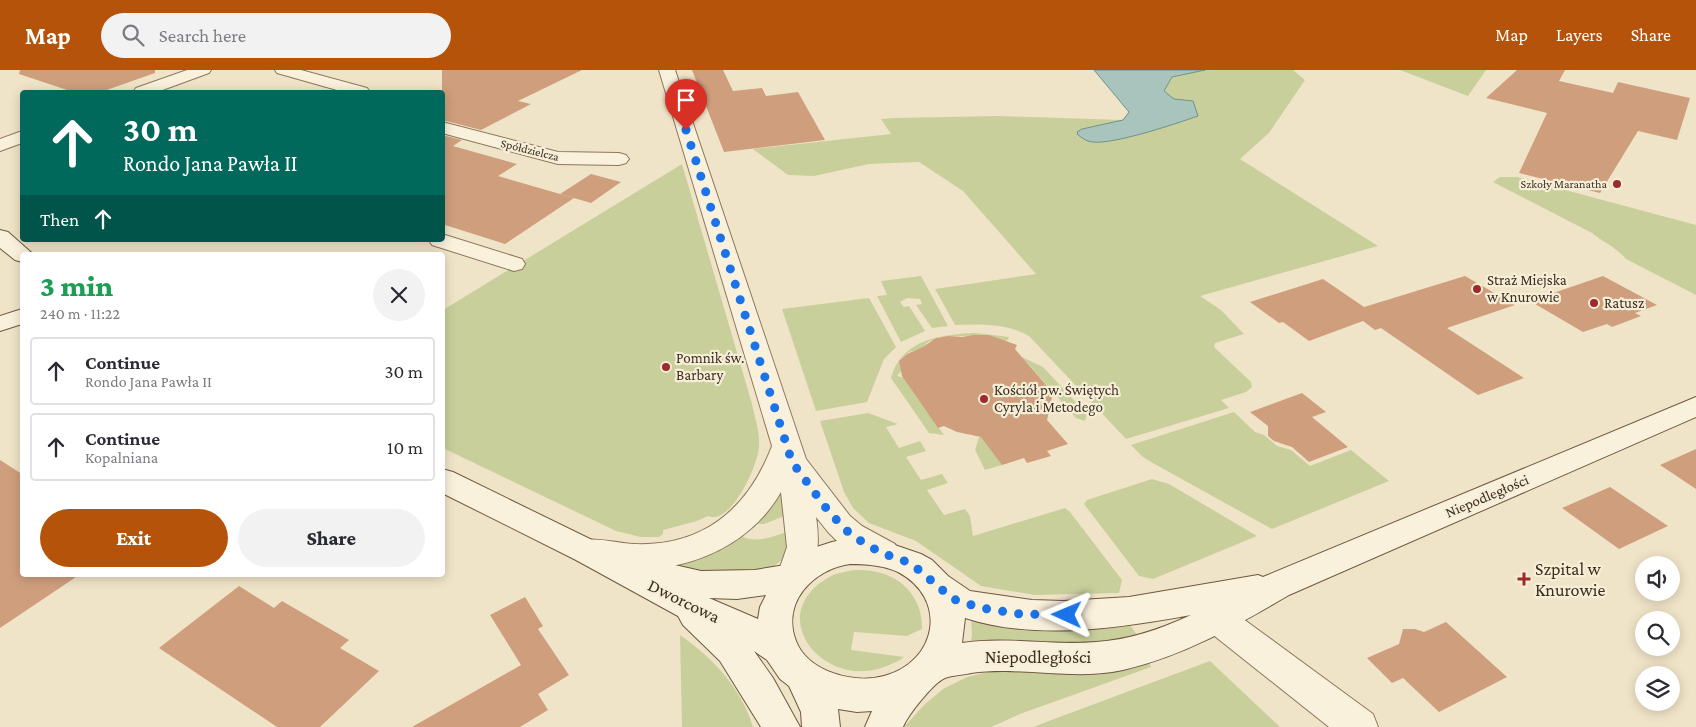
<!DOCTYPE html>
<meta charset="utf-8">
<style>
body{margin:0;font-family:"Crimson Pro",serif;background:#f2f2f3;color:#2b2b33;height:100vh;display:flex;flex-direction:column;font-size:19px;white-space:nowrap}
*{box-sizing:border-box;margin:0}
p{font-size:16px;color:#7c7c81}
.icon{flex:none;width:28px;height:28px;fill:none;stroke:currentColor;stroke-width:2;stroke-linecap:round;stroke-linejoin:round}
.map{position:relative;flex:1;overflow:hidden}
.panel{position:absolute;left:20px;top:182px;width:425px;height:325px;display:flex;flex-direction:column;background:#fff;border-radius:5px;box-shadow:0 2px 12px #0003}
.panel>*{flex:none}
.top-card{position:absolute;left:20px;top:20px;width:425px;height:152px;border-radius:5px;box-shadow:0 2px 12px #0003;background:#00695c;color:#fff;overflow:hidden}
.controls{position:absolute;left:1635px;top:486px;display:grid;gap:10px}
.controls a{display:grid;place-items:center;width:45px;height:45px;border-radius:50%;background:#fff;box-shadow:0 2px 12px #0003;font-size:25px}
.pin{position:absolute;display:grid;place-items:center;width:42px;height:42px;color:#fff;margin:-51px -21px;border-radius:50% 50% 50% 0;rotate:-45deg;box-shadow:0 0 5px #0007}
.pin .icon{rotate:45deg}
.me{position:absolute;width:55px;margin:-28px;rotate:271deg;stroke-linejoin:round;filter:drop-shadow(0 0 4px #0008)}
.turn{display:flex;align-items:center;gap:18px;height:105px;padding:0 20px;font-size:22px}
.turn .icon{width:65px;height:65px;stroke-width:2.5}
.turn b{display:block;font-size:35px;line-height:42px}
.then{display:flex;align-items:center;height:48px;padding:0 20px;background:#0003;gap:10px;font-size:19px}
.round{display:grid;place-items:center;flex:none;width:52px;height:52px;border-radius:26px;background:#f2f2f3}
.headline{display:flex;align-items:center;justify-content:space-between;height:85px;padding:0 20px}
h1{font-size:30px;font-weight:800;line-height:38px;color:#1e9e55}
.cta{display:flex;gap:10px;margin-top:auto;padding:10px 20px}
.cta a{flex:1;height:58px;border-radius:30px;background:#b45309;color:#fff;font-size:20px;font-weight:800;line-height:58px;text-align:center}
.cta a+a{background:#f2f2f3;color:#2b2b33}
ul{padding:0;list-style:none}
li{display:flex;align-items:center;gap:15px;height:68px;margin:0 10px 8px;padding:0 10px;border:2px solid #e1e1e2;border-radius:5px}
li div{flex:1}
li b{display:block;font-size:19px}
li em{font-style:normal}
header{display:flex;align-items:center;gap:30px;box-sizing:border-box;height:70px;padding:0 25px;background:#b45309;color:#fff}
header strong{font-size:24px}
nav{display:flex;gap:28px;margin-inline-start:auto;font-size:18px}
.search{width:350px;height:45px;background:#f2f2f3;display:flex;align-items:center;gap:12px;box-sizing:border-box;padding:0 18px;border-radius:28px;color:#7c7c81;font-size:19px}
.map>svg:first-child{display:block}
</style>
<header>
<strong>Map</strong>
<div class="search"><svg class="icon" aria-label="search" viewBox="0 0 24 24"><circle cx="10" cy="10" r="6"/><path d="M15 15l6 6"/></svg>Search here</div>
<nav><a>Map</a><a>Layers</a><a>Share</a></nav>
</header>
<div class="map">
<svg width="1696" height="657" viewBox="0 0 1696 657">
<rect width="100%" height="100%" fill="#f0e4c8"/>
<g fill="#c9cf9b">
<path d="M1203 0H1293L1305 10 1269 63 1240 89 1378 176 1200 226 1221 240 1244 264 1215 273 1214 277 1251 312 1252 317 1246 322 1221 330 1229 338 1126 369 1030 267C1009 253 979 254 955 255L935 219 1036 204 963 121 919 92 869 94 814 106 788 105 753 79 891 64 881 49 894 48 997 46 1123 50 1082 59 1078 66 1193 31 1174 29 1164 21 1172 7Z"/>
<path d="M1400 0H1486L1468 26Z"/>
<path d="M682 94 752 334C755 348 760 362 759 377 758 395 731 456 708 446L697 451 663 460V464L659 467H641L616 461 443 378V240Z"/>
<path d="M1500 107H1517L1696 155V225L1626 189C1617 178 1603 172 1592 163L1493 112Z"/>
<path d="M921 206 948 256 932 258 916 235 922 234 920 229 907 228 900 232 904 237 909 236 925 261 901 272 877 226 887 225 881 211Z"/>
<path d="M869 228 896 277 884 289 867 332 816 341 782 239Z"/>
<path d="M976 263 1009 267V268L1004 273 985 265 940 267 928 272 922 279 909 282 901 289 902 300 897 306 906 308 910 317 944 365 929 363 891 308C901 269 943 264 976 263Z"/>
<path d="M1022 287 1043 297 1087 344 1085 351 1076 348Z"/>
<path d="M1234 342 1255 362 1264 365 1277 376 1291 380 1310 396 1351 380 1389 411 1272 459 1151 392 1143 387 1131 375Z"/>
<path d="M868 343 898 354 886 357 899 378 920 371 926 381 906 387 921 410 942 404 948 413 927 420 944 445 965 439 970 446 973 466 1065 438 1070 442 1122 510 1119 523 1035 525 981 516 916 471 869 453 853 438 844 422 820 351Z"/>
<path d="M987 366 1002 395 985 400 975 380 979 367Z"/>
<path d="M1152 409 1169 414 1257 466 1153 509 1139 506 1084 434 1087 430Z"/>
<path d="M780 420 787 445 764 454H754Z"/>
<path d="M792 460 794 466 783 489 773 497 760 502 710 505 675 497 676 491 739 465C756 475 774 466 792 460Z"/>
<path d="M853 500C861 500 869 500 877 502 905 508 923 531 922 559L907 566 854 562 851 580 904 587C898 592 891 594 884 597 823 620 761 544 831 506 837 503 846 502 853 500Z"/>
<path d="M971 546 1127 551 1140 569 1111 575 970 576 972 565Z"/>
<path d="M680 565C713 588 741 618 753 657H682Z"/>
<path d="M1149 590 1151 597 1020 644 991 657H904L924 635 943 619 967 607 992 601Z"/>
<path d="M1210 591 1280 657H1034L1046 652Z"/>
</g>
<path fill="#a9c4bc" stroke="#6f938a" d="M1094 0H1205L1172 7 1164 21 1174 29 1193 31 1198 46C1178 53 1105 78 1088 71 1085 70 1081 67 1078 65L1077 62 1082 59 1123 50 1129 42Z"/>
<g fill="#cf9f7d">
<path d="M20 0H155V3L101 22H73L19 4Z"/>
<path d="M442 0H582L518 31 531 34 481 60 442 50Z"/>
<path d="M692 0H723L733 21 762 18 766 26 798 22 825 70 724 82Z"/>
<path d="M1517 0H1565L1559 11 1613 23 1618 12 1690 28 1677 70 1638 61 1600 123 1519 103 1547 43 1486 28Z"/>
<path d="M442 65 462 70 453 76 517 94 498 106 574 128 505 174 442 154Z"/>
<path d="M591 104 621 112 591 133 560 124Z"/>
<path d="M1465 206 1515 235 1447 258 1524 308 1478 325 1381 258 1375 260 1363 251 1309 271 1283 252 1279 253 1250 232 1323 209 1364 237Z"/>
<path d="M1603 206 1657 235 1635 243 1641 246 1612 257 1607 254 1583 262 1530 231Z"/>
<path d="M973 265H989L1017 275 1015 279 1053 323 1047 350 1068 374 1047 381 1051 386 1027 393 1024 388 1002 395 981 367 957 362 944 356 938 358 902 306 899 291 907 284 923 277 936 268 949 266 962 267Z"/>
<path d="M1302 323 1326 342 1312 347 1348 377 1309 392 1292 377 1274 371 1268 366V356L1250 342Z"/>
<path d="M1696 379V419L1660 395Z"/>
<path d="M0 390 22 404V505H79L0 558Z"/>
<path d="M1610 417 1668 456 1619 479 1562 438Z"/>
<path d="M239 516 274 538 282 531 349 570 340 578 379 601 320 657H277L159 578Z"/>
<path d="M525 527 543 556 538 559 569 605 538 624 548 640 520 657H412L521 595 490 545Z"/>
<path d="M1446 552 1507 607 1439 642 1403 608 1392 613 1367 588 1399 574 1403 559H1415L1424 562Z"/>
</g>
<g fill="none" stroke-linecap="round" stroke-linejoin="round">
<g stroke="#8d765c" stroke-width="2">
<g id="street">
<path d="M187 0H211L209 3 157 22H133L136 18Z"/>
<path d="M275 0H301L367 18 370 22H344L277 3Z"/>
<path d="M659 0H675L806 389 850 446 862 456 895 474 899 483 895 492 883 496 871 492 840 474 828 462 816 447C820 473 818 492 806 515L794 519 782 515 777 506 787 477 781 422C741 492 650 514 576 490L572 481 576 472C595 466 614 473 633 474 703 477 748 439 772 376Z"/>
<path d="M442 52 558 82 619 83 626 85 629 89 626 93 619 95 558 94 442 63Z"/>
<path d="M22 61V73L0 81V69Z"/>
<path d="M442 164 522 189 525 194 522 199 514 201 432 175 429 170H442Z"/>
<path d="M1219 535 1231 540 1373 644 1378 657H1329L1207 560 1202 550 1207 540Z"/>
</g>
</g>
<g stroke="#6f573f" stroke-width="2">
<g id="secondary">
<path d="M0 160 8 162 34 185H22V192L15 190 0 178Z"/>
<path d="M22 239V254L0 261V246Z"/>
<path d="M1696 327V347L1289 525C1236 556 1183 586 1123 600 1073 611 1021 596 971 603 963 605 953 605 945 608 933 613 908 645 903 657H865L872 641 857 642 838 639 840 657H802L801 642 789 616 780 609 767 590 754 581 773 608 800 657H761L720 591 683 555 678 546 576 490 442 423V399L453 402 635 491 644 488 701 501 755 500 785 495 804 481 832 472 850 468 862 469 886 472 921 484 932 490 948 506 970 521 1032 530 1064 531 1129 527 1258 505 1263 507ZM850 494C866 494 883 495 898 502 949 529 937 592 884 606 854 614 808 602 796 571 781 532 814 499 850 494ZM766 525 760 537 758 549 709 528 737 529ZM1191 545C1161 559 1129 570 1096 572 1051 576 1007 566 962 573L965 548C1036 571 1120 558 1191 545Z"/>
</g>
</g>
<use href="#street" fill="#faf1dc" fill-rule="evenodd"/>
<use href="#secondary" fill="#faf1dc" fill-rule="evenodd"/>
</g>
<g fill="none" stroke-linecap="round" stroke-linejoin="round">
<path stroke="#1a73e8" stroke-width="9" stroke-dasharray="0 16.2" d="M686 60 792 392 829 442 851 465 883 484 898 488 913 495 953 529 981 538 1020 544 1067 545"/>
</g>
<g fill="#9e2a2b" stroke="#f7eed8" stroke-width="2">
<circle cx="1617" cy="114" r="5"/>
<circle cx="1477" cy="219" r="5"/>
<circle cx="1594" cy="233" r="5"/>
<circle cx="666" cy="297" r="5"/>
<circle cx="984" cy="329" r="5"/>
<path d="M1521.5 501.5h5v5h5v5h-5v5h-5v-5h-5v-5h5z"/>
</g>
<g text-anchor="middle" stroke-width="4.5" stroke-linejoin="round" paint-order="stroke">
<g font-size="12" fill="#3d2e20" stroke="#f7eed8">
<text transform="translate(530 80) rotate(14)" y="4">Spółdzielcza</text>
</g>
<g font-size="12" fill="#3d2e20" stroke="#f7eed8" text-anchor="end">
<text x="1607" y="118">Szkoły Maranatha</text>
</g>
<g font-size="15" fill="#3d2e20" stroke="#f7eed8" text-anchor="start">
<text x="1487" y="215">Straż Miejska<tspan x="1487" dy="17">w Knurowie</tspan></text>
<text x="1604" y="238">Ratusz</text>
<text x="676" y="293">Pomnik św.<tspan x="676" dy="17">Barbary</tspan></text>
<text x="994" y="325">Kościół pw. Świętych<tspan x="994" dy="17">Cyryla i Metodego</tspan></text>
</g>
<g font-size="15" fill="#3d2e20" stroke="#f7eed8">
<text transform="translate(1487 426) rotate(-23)" y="5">Niepodległości</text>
</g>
<g font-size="18" fill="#3d2e20" stroke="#f7eed8" text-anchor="start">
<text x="1535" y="505">Szpital w<tspan x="1535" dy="21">Knurowie</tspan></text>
</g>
<g font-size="18" fill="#3d2e20" stroke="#f7eed8">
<text transform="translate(684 531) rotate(26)" y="6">Dworcowa</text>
<text x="1038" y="593">Niepodległości</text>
</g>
</g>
</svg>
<div class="controls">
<a><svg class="icon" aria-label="sound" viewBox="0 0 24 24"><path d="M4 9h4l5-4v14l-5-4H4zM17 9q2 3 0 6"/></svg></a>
<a><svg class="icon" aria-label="search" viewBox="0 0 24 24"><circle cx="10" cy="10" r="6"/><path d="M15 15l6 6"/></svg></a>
<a><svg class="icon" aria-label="layers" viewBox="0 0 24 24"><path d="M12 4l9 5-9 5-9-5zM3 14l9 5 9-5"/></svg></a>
</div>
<div class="pin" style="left:686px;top:60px;background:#d93025"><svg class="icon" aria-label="arrive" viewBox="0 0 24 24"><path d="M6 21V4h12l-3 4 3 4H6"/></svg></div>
<svg class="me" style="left:1067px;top:545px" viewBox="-20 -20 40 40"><path d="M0-17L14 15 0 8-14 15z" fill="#1a73e8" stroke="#fff" stroke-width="4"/></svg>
<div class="top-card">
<div class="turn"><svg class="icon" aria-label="ahead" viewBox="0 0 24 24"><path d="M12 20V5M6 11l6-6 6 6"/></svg><div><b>30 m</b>Rondo Jana Pawła II</div></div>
<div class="then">Then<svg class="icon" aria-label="ahead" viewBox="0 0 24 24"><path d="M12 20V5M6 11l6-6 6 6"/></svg></div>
</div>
<section class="panel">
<div class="headline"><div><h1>3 min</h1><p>240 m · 11:22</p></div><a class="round"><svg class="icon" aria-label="close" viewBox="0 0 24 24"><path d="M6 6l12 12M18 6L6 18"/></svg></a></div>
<ul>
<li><svg class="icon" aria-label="ahead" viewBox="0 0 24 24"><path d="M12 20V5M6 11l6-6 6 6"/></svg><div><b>Continue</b><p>Rondo Jana Pawła II</p></div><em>30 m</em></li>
<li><svg class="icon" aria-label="ahead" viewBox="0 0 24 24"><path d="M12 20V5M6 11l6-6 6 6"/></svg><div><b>Continue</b><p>Kopalniana</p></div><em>10 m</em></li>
</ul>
<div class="cta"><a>Exit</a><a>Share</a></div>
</section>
</div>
